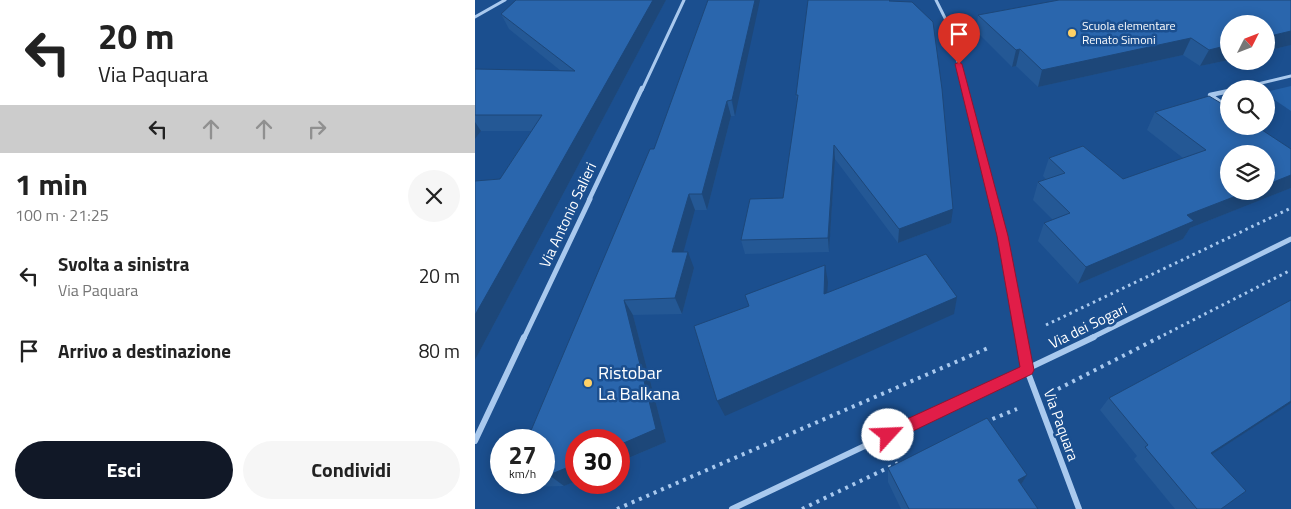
<!DOCTYPE html>
<html lang="it">
<meta charset="utf-8">
<style>
body{margin:0;font-family:"Titillium Web",sans-serif;background:#f6f6f6;color:#222;height:100vh;display:flex;flex-direction:column;font-size:19px;white-space:nowrap}
*{box-sizing:border-box;margin:0}
p{font-size:16px;color:#767676}
.icon{flex:none;width:28px;height:28px;fill:none;stroke:currentColor;stroke-width:2;stroke-linecap:round;stroke-linejoin:round}
.map{position:relative;flex:1;overflow:hidden}
.panel{display:flex;flex-direction:column;background:#fff;width:475px}
.panel>*{flex:none}
.guide{background:#fff;color:#222;overflow:hidden}
.needle{width:32px;rotate:48deg}
.fabs{position:absolute;left:745px;top:15px;display:grid;gap:10px}
.fabs a{display:grid;place-items:center;width:55px;height:55px;border-radius:50%;background:#fff;box-shadow:0 2px 12px #0003;font-size:25px}
.speed{position:absolute;left:15px;top:429px;display:flex;gap:10px;font-size:25px;font-weight:700;text-align:center}
.speed>*{display:grid;place-content:center;width:65px;height:65px;border-radius:50%;background:#fff;box-shadow:0 2px 12px #0003;line-height:1}
.speed small{font-size:12px;font-weight:400}
.speed .limit{border:8px solid #d22;background:#fff;color:#111}
.pin{position:absolute;display:grid;place-items:center;width:42px;height:42px;color:#fff;margin:-51px -21px;border-radius:50% 50% 50% 0;rotate:-45deg;box-shadow:0 0 5px #0007}
.pin .icon{rotate:45deg}
.me{position:absolute;width:55px;margin:-28px;rotate:65deg;stroke-linejoin:round;filter:drop-shadow(0 0 4px #0008)}
.turn{display:flex;align-items:center;gap:18px;height:105px;padding:0 15px;font-size:22px}
.turn .icon{width:65px;height:65px;stroke-width:2.5}
.turn b{display:block;font-size:35px;line-height:42px}
.lanes{display:flex;align-items:center;height:48px;padding:0 15px;background:#0003;justify-content:center;gap:25px;direction:ltr}
.lanes .off{opacity:.35}
.round{display:grid;place-items:center;flex:none;width:52px;height:52px;border-radius:26px;background:#f6f6f6}
.head{display:flex;align-items:center;justify-content:space-between;height:85px;padding:0 15px}
h1{font-size:30px;font-weight:700;line-height:38px}
.button{display:flex;gap:10px;margin-top:auto;padding:10px 15px}
.button a{flex:1;height:58px;border-radius:30px;background:#111827;color:#fff;font-size:20px;font-weight:700;line-height:58px;text-align:center}
.button a+a{background:#f6f6f6;color:#222}
ul{padding:0;list-style:none}
li{display:flex;align-items:center;gap:15px;height:75px;padding:0 15px}
li div{flex:1}
li b{display:block;font-size:19px}
li em{font-style:normal}
main{display:flex;flex:1;min-height:0}
.map>svg:first-child{display:block}
</style>
<main>
<section class="panel">
<div class="guide">
<div class="turn"><svg class="icon" aria-label="left" viewBox="0 0 24 24"><path d="M17 20v-9H6M10 6l-5 5 5 5"/></svg><div><b>20 m</b>Via Paquara</div></div>
<div class="lanes"><svg class="icon" aria-label="left" viewBox="0 0 24 24"><path d="M17 20v-9H6M10 6l-5 5 5 5"/></svg><svg class="icon off" aria-label="ahead" viewBox="0 0 24 24"><path d="M12 20V5M6 11l6-6 6 6"/></svg><svg class="icon off" aria-label="ahead" viewBox="0 0 24 24"><path d="M12 20V5M6 11l6-6 6 6"/></svg><svg class="icon off" aria-label="right" viewBox="0 0 24 24"><path d="M7 20v-9h11M14 6l5 5-5 5"/></svg></div>
</div>
<div class="head"><div><h1>1 min</h1><p>100 m · 21:25</p></div><a class="round"><svg class="icon" aria-label="close" viewBox="0 0 24 24"><path d="M6 6l12 12M18 6L6 18"/></svg></a></div>
<ul>
<li><svg class="icon" aria-label="left" viewBox="0 0 24 24"><path d="M17 20v-9H6M10 6l-5 5 5 5"/></svg><div><b>Svolta a sinistra</b><p>Via Paquara</p></div><em>20 m</em></li>
<li><svg class="icon" aria-label="arrive" viewBox="0 0 24 24"><path d="M6 21V4h12l-3 4 3 4H6"/></svg><div><b>Arrivo a destinazione</b></div><em>80 m</em></li>
</ul>
<div class="button"><a>Esci</a><a>Condividi</a></div>
</section>
<div class="map">
<svg width="816" height="509" viewBox="0 0 816 509">
<rect width="100%" height="100%" fill="#1b4f8f"/>
<path fill="#2461a8" d="M816 86V111L791 94V92Z"/>
<g fill="none" stroke-linecap="round" stroke-linejoin="round">
<g stroke="#a9c9ee" stroke-width="3" stroke-dasharray="2.5 4" stroke-linecap="butt">
<path d="M571 325 816 208"/>
<path d="M683 338 816 270"/>
</g>
<g stroke="#a9c9ee" stroke-width="4" stroke-dasharray="3 5" stroke-linecap="butt">
<path d="M583 389 685 337"/>
<path d="M510 422 542 409"/>
<path d="M142 509 513 348"/>
<path d="M327 509 423 463"/>
</g>
<g stroke="#a9c9ee" stroke-width="3">
<path d="M461 0 474 26 490 90"/>
<path d="M0 17 30 0"/>
<path d="M762 89 816 76"/>
<path d="M167 90 209 0"/>
</g>
<g stroke="#a9c9ee" stroke-width="4.5">
<path d="M490 88 519 200"/>
<path d="M762 89 765 88"/>
<path d="M754 91 735 95 754 108"/>
<path d="M114 200 167 88"/>
</g>
<g stroke="#a9c9ee" stroke-width="5">
<path d="M518 199 528 236 546 338"/>
<path d="M49 338 115 199"/>
<path d="M616 338 816 239"/>
</g>
<g stroke="#a9c9ee" stroke-width="6">
<path d="M546 337 552 370 604 509"/>
<path d="M0 441 49 337"/>
<path d="M257 509 619 337"/>
</g>
</g>
<g fill="#245895">
<path d="M191 0 0 360V181L25 179 56 131H6L0 139V69L86 71 34 29 26 14Z"/>
<path d="M233 0 260 116H256L232 210H220L208 252 219 268 207 314 158 315 191 442 89 486 53 487 46 482H69V440L179 149Z"/>
<path d="M816 0V45L791 51V24H754V60L725 66 708 55 563 87 541 66 537 67 501 31 503 15Z"/>
<path d="M415 1 476 223 423 243 360 159 354 252 270 254 266 240 308 198 322 103 321 95Z"/>
<path d="M680 112 816 149V188L715 228 708 239 603 284 563 241 569 223 578 220 558 200 563 182 571 179 568 176 574 158 648 179 708 158 672 130Z"/>
<path d="M816 300V403L737 454 746 509H700L659 459 662 456 625 410 634 398Z"/>
<path d="M413 468 552 475 546 485 563 509H426L413 482Z"/>
</g>
<g fill="#1d4779">
<path d="M178 0H191L0 360V315Z"/>
<path d="M280 0H285L260 116 257 100Z"/>
<path d="M816 31V45L791 51V37Z"/>
<path d="M716 38 708 55 563 87 567 70Z"/>
<path d="M754 45V60L725 66 734 50Z"/>
<path d="M545 49 541 66 537 67 541 50Z"/>
<path d="M252 101 256 116 232 210 227 194Z"/>
<path d="M0 122 6 131 0 139Z"/>
<path d="M359 145 360 159 354 252 353 238Z"/>
<path d="M816 175V188L715 228 708 239 603 284 611 267 712 215 774 191H791V185Z"/>
<path d="M214 194 220 210 204 268 197 252Z"/>
<path d="M478 209 476 223 423 243 424 229Z"/>
<path d="M213 252 219 268 207 314 200 298Z"/>
<path d="M350 265 353 282 351 311 349 294Z"/>
<path d="M482 297 479 314 250 416 242 401Z"/>
<path d="M149 300 158 315 191 442 144 462Z"/>
<path d="M816 401V403L722 464 736 453Z"/>
<path d="M101 464V481L89 486 74 475Z"/>
<path d="M552 475 544 488 543 480Z"/>
</g>
<g fill="#2a66ad" stroke="#1d4779">
<path d="M41 0H178L0 315V181L25 179 67 115H0V69L100 71 26 14Z"/>
<path d="M233 0H280L257 100 252 101 227 194H214L197 252H213L200 298 149 300 181 429 144 445V440H101V464L74 475H69V440H52L175 149H179Z"/>
<path d="M333 0H415L414 1 437 2 458 22 467 89 478 209 424 229 359 145 353 238 266 240 275 199 308 198 323 95H321Z"/>
<path d="M584 0H816V31L791 37V24H754V45L734 50 716 38 567 70 545 49 541 50 503 15Z"/>
<path d="M734 96 754 108V126H781L816 149V175L791 185V154H754V191H774L712 215 719 221 611 267 569 223 595 213 563 182 590 173 574 158 608 146 648 179 731 150 680 112Z"/>
<path d="M451 254 482 297 242 401 219 326 274 306 270 295 350 265 349 294Z"/>
<path d="M816 300V401L736 453 771 491 746 509H722L670 447 673 445 634 398Z"/>
<path d="M512 418 552 475 543 480 563 509H434L413 468Z"/>
</g>
<path fill="#e11d48" stroke="#92132f" d="M484 62 487 64 533 236 559 370 557 374 413 443 408 440 406 435 408 430 545 367 522 236 480 64Z"/>
<g fill="#ffd166" stroke="#1b4f8f" stroke-width="2">
<circle cx="597" cy="33" r="5"/>
<circle cx="113" cy="383" r="5"/>
</g>
<g text-anchor="middle" stroke-width="5" stroke-linejoin="round" paint-order="stroke">
<g font-size="12" fill="#fff" stroke="#1b4f8f" text-anchor="start">
<text x="607" y="30">Scuola elementare<tspan x="607" dy="14">Renato Simoni</tspan></text>
</g>
<g font-size="15" fill="#fff" stroke="#1b4f8f">
<text transform="translate(93 215) rotate(-65)" y="5">Via Antonio Salieri</text>
<text transform="translate(613 326) rotate(-26)" y="5">Via dei Sogari</text>
<text transform="translate(586 425) rotate(70)" y="5">Via Paquara</text>
</g>
<g font-size="18" fill="#fff" stroke="#1b4f8f" text-anchor="start">
<text x="123" y="379">Ristobar<tspan x="123" dy="21">La Balkana</tspan></text>
</g>
</g>
</svg>
<div class="fabs">
<a><svg class="needle" viewBox="-14 -14 28 28"><path d="M0-13l5 13h-10z" fill="#e53935"/><path d="M0 13l5-13h-10z" fill="#767676"/></svg></a>
<a><svg class="icon" aria-label="search" viewBox="0 0 24 24"><circle cx="10" cy="10" r="6"/><path d="M15 15l6 6"/></svg></a>
<a><svg class="icon" aria-label="layers" viewBox="0 0 24 24"><path d="M12 4l9 5-9 5-9-5zM3 14l9 5 9-5"/></svg></a>
</div>
<div class="speed"><div>27<small>km/h</small></div><div class="limit">30</div></div>
<div class="pin" style="left:484px;top:64px;background:#d93025"><svg class="icon" aria-label="arrive" viewBox="0 0 24 24"><path d="M6 21V4h12l-3 4 3 4H6"/></svg></div>
<svg class="me" style="left:413px;top:435px" viewBox="-20 -20 40 40"><circle r="19" fill="#fff"/><path d="M0-13L10 11 0 6-10 11z" fill="#e11d48"/></svg>
</div>
</main>
